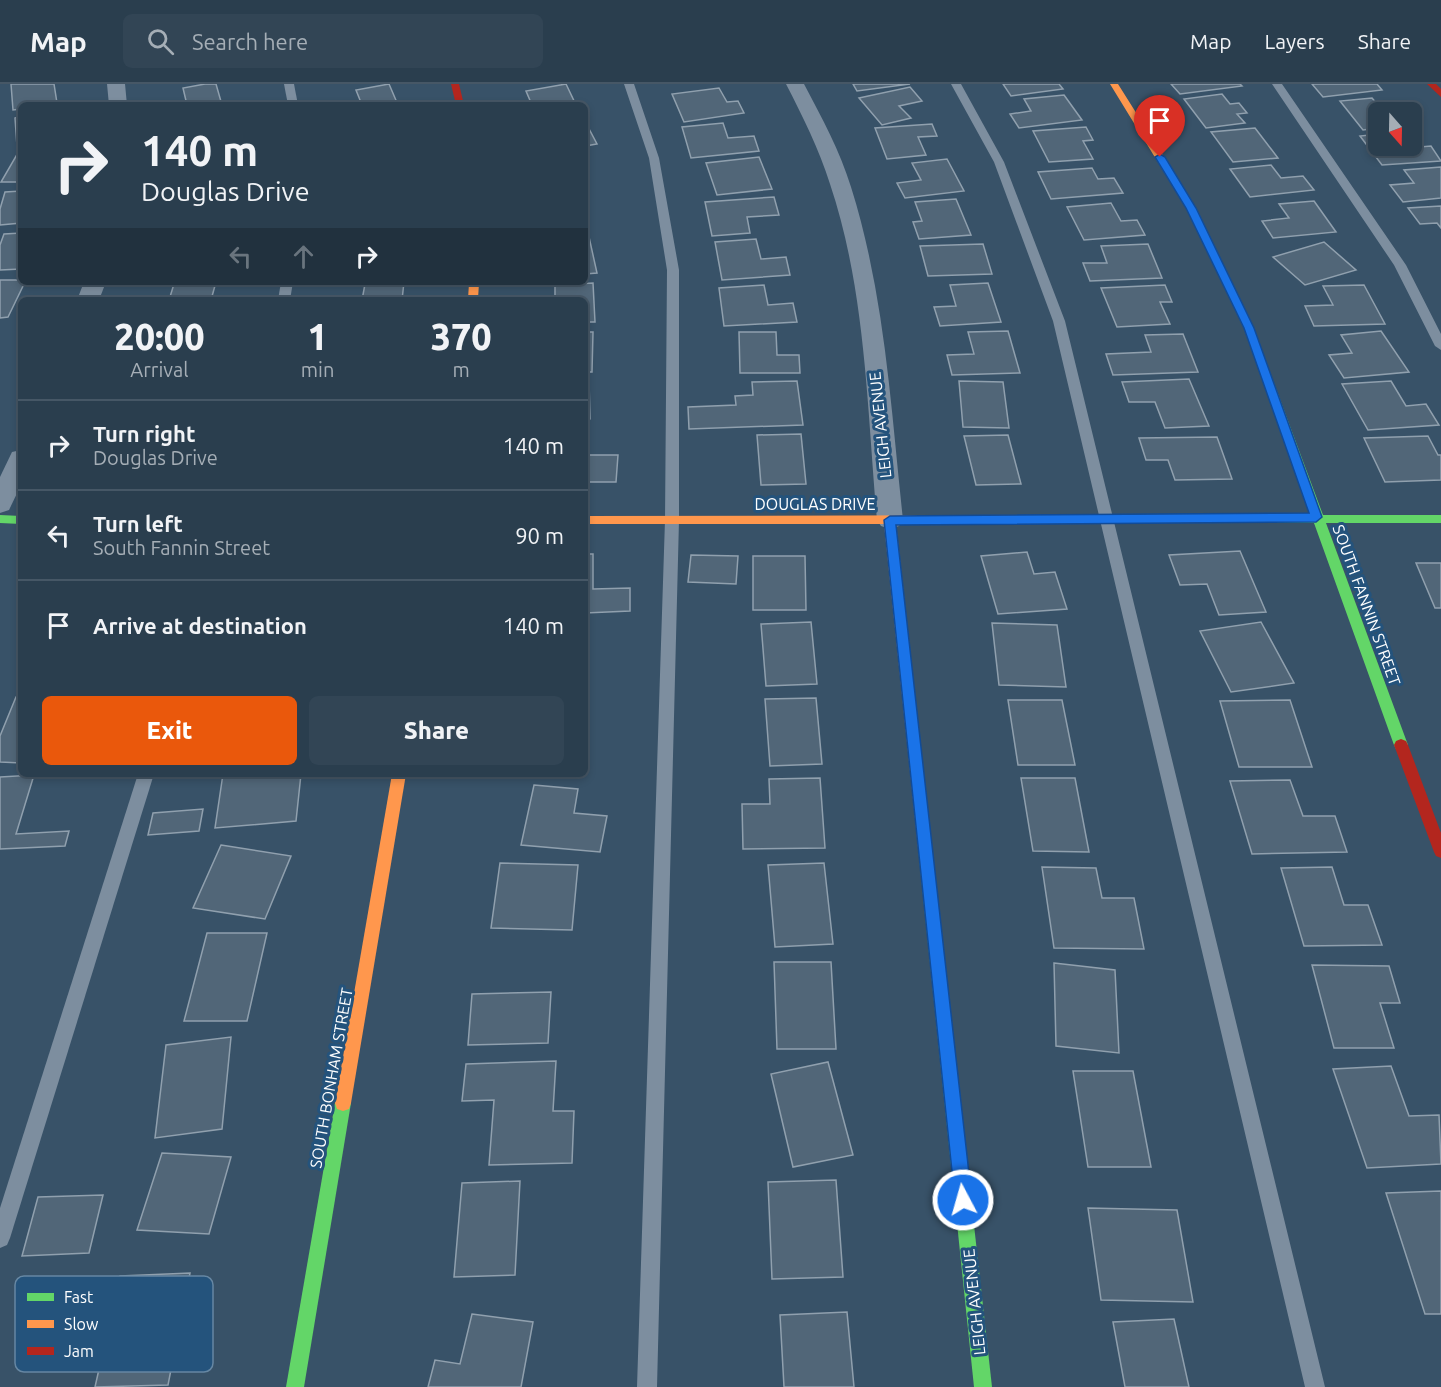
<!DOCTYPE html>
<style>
body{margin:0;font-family:Ubuntu,sans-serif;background:#324555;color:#f1f3f6;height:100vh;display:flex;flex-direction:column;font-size:22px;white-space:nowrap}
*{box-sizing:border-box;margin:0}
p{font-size:20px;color:#a5aeb6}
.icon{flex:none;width:33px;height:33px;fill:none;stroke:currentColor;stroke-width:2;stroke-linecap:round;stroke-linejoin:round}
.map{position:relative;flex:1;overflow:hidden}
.side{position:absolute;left:18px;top:213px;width:570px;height:480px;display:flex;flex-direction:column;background:#2a3e4e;border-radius:9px;box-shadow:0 3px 9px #0003,0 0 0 2px #465766}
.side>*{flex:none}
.banner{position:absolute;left:18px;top:18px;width:570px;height:183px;border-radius:9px;box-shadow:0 3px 9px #0003,0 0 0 2px #465766;background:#2a3e4e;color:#f1f3f6;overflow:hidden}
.needle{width:39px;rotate:160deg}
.fabs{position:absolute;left:1368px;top:18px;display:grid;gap:12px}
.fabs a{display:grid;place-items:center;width:54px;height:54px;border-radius:9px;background:#2a3e4e;box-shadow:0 3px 9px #0003,0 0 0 2px #465766;font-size:30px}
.pin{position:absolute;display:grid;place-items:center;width:51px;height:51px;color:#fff;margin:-62px -26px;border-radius:50% 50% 50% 0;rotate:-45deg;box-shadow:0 0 6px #0007}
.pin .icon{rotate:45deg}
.me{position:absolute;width:66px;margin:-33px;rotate:354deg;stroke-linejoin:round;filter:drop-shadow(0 0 4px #0008)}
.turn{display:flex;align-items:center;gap:21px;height:126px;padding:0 24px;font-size:27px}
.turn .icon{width:78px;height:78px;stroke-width:2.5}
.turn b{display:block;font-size:42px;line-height:51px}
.lanes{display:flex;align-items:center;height:57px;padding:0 24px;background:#0003;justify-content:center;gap:30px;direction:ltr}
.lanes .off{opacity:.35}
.eta{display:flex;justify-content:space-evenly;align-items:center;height:102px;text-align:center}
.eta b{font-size:36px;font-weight:800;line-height:42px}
.primary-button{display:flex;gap:12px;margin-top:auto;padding:12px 24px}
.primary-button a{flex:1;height:69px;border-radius:9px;background:#ea580c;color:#fff;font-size:24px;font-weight:800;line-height:69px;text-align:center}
.primary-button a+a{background:#324555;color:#f1f3f6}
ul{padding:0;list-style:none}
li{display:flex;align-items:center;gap:18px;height:90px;padding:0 24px;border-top:2px solid #465766}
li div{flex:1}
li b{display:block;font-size:22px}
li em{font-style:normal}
header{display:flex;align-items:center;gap:36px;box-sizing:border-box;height:84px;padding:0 30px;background:#2a3e4e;border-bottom:2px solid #465766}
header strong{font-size:28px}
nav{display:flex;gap:33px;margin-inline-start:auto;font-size:21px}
.search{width:420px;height:54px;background:#324555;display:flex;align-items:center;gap:15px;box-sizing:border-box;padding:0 21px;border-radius:9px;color:#a5aeb6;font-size:22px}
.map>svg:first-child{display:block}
</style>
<header>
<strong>Map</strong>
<div class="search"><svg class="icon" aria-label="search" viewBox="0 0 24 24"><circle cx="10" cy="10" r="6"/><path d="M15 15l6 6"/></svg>Search here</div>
<nav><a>Map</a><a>Layers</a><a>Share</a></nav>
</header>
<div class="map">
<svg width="1441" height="1303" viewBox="0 0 1441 1303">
<rect width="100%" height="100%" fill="#385268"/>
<g fill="#516678" stroke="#90a0ae" stroke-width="1.5">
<path d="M11 0H54L57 19 21 21V25L13 26Z"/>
<path d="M205 0H216L222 21H187L183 4Z"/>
<path d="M389 0 398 21H362L356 6Z"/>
<path d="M566 0 576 21H532L526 7Z"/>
<path d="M853 0H910L857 7Z"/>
<path d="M1003 0H1059L1063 5 1011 12Z"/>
<path d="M1171 0H1240L1242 2 1180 10Z"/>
<path d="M1312 0H1377L1382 6 1323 13Z"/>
<path d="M910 3 922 17 899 22 911 34 882 41 859 14Z"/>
<path d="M719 4 727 18 738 17 744 29 684 38 672 10Z"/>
<path d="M1222 10 1230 20 1239 19 1247 29 1237 30 1245 39 1206 44 1184 15Z"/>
<path d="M1064 11 1082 36 1019 44 1010 30 1031 27 1024 15Z"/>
<path d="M1372 14 1384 28H1378V44L1363 46 1340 17Z"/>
<path d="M21 32V61L17 62 15 34Z"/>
<path d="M723 39 728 54 754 52 759 67 691 74 682 43Z"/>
<path d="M932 40 937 52 918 53 926 71 887 75 875 44Z"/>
<path d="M585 43H588L597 60 585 62Z"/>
<path d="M1086 43 1093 56 1083 57 1093 75 1049 78 1033 47Z"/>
<path d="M1255 44 1278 74 1233 78 1211 48Z"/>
<path d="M1378 50V62H1406L1408 64 1431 62 1441 77 1382 81 1360 52Z"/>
<path d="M19 67H21V98H1Z"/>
<path d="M759 73 772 105 717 111 706 79Z"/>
<path d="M947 75 964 107 905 114 897 99 921 96 912 79Z"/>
<path d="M1271 81 1281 94 1303 92 1314 106 1250 113 1230 85Z"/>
<path d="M1441 83V114L1403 118 1390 101 1414 99 1404 86Z"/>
<path d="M1092 84 1098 95 1114 94 1123 109 1051 115 1038 88Z"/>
<path d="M21 107V139L0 141V125L5 108Z"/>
<path d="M774 113 779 131 747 133 750 149 712 152 705 118Z"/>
<path d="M956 115 971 151 919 155 913 138 922 137 915 118Z"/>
<path d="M1314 117 1336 148 1273 154 1262 137 1289 134 1279 120Z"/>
<path d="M1111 119 1121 137 1137 136 1145 151 1084 156 1067 123Z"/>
<path d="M1441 122V144L1437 139 1420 140 1408 124Z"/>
<path d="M21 149V185L0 186V161L4 150Z"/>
<path d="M589 153 597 189 585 190V154Z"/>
<path d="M756 155 761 175 786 173 790 191 722 196 715 158Z"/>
<path d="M1324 158 1356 186 1305 201 1273 173Z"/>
<path d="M983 160 992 190 928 192 920 162Z"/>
<path d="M1148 160 1162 194 1090 197 1083 179H1107L1101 162Z"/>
<path d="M0 196H21V198H25L8 233 0 234Z"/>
<path d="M216 198 211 216H169L174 200Z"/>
<path d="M404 198 402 216H362L365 200Z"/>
<path d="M593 199 595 238H585V216H555V201Z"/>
<path d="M988 199 1001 238 940 242 934 223 956 222 950 201Z"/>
<path d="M764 201 768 221 793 219 797 238 724 242 719 204Z"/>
<path d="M1165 201 1172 218H1160L1170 240 1117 243 1101 204Z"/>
<path d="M1364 201 1385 240 1314 242 1305 222 1333 221 1323 202Z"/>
<path d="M1008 247 1020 289 952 291 947 271 974 270 968 248Z"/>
<path d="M1381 247 1409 288 1344 294 1329 271 1352 269 1341 251Z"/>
<path d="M585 248H593L592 288H585Z"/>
<path d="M739 248H776L777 271H799L800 289H740Z"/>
<path d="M1183 250 1198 288 1113 291 1106 270 1151 268 1145 251Z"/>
<path d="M1189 295 1209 342 1165 344 1155 318H1129L1122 298Z"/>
<path d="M585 297H589L590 335 585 336Z"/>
<path d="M797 297 803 341 689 345 688 323 736 321 735 312 753 311 752 298Z"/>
<path d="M959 297 1003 298 1009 344 963 343Z"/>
<path d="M1391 297 1406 322 1426 320 1439 341 1368 346 1342 300Z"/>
<path d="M801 350 806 400 761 401 757 351Z"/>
<path d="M1008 351 1021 400 976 401 964 352Z"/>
<path d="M1428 352 1438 371H1441V396L1385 398 1364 354Z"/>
<path d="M1217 353 1232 395 1175 396 1168 376H1146L1139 354Z"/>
<path d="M585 371H618L616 398H585Z"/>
<path d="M1240 467 1266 528 1219 531 1207 500 1180 501 1169 471Z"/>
<path d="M1027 468 1034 490 1055 488 1067 525 998 530 981 472Z"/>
<path d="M585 470H593V505L630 504V527L585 529Z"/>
<path d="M691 471 738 472 736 500 688 498Z"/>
<path d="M753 472H805L806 526H753Z"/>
<path d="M1416 479H1441V524H1435Z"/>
<path d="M811 538 817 600 766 602 761 540Z"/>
<path d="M1261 538 1294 599 1231 608 1200 547Z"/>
<path d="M992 539 1057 541 1066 603 999 601Z"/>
<path d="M16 613H21V679L0 678V652Z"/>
<path d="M816 614 822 680 770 682 765 615Z"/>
<path d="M1008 616H1062L1075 681H1018Z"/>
<path d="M1290 616 1312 683H1239L1220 617Z"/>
<path d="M223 690H301L296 737 215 744Z"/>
<path d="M34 691 16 750 69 747 65 762 0 765V693Z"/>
<path d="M820 694 825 764 743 765 742 720H770L769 695Z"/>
<path d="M1021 694H1075L1089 768 1033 767Z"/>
<path d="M1290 696 1303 732H1335L1347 768 1252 770 1230 697Z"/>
<path d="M534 701 578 705 574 729 607 732 600 768 521 761Z"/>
<path d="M203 725 199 747 148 751 153 729Z"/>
<path d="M221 761 291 772 265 835 193 824Z"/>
<path d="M500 779 578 781 572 846 491 844Z"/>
<path d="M824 779 833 860 775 863 768 781Z"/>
<path d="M1042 783 1096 784 1102 814H1134L1144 865 1054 864Z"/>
<path d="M1332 783 1344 821H1368L1382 861 1304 862 1281 784Z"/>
<path d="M207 849H267L247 937H184Z"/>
<path d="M774 878H831L836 965H777Z"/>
<path d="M1054 879 1115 886 1119 969 1056 962Z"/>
<path d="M1312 881 1389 882 1400 919H1380L1394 964H1334Z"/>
<path d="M551 908 548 959 468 961 472 910Z"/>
<path d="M231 953 222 1045 155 1054 166 961Z"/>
<path d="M556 977 553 1027H574L572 1079 489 1081 494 1016 462 1017 466 980Z"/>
<path d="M828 978 853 1071 793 1083 771 990Z"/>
<path d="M1391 982 1409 1032 1439 1031 1441 1080 1367 1084 1333 985Z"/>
<path d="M1073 987H1133L1151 1083H1088Z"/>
<path d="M162 1069 231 1073 209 1150 137 1146Z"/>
<path d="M836 1096 843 1193 772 1195 768 1098Z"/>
<path d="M520 1097 515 1191 454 1193 462 1099Z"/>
<path d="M1441 1107V1230H1425L1386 1109Z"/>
<path d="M103 1111 89 1169 22 1172 38 1113Z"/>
<path d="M1088 1124 1177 1126 1193 1218 1101 1216Z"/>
<path d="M190 1189 168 1301 95 1303 120 1192Z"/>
<path d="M847 1228 854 1303H784L780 1231Z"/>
<path d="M472 1230 533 1238 521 1303H428L435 1276 460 1280Z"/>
<path d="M1174 1235 1189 1303H1125L1113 1238Z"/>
</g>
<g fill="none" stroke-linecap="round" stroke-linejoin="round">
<g fill="#7d8e9f" fill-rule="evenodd">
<path d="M284 0H294L298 21H288Z"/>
<path d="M624 0H634L659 74 679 186V436L657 1303H637L665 436 667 186 649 74Z"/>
<path d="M951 0H961L1004 78 1065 237 1325 1303H1305L1053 237 994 78Z"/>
<path d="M1272 0H1282L1406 181 1441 250V266L1435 262 1394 181Z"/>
<path d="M281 198H293L290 216H278Z"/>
<path d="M138 690H154L10 1154 7 1161 0 1164V1124Z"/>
</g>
<g fill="#7d8e9f" fill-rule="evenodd">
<path d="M107 0H125L127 21H109Z"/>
<path d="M786 0H804C822 34 840 67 851 103 885 211 891 325 903 436L899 442 890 445 881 442 877 436C867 325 866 207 830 100 819 65 803 33 786 0Z"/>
<path d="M84 198H106L99 216H77Z"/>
<path d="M21 366V401L9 426 0 429V393L12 368Z"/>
</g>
<g fill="#63d668" fill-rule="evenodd">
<path d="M1256 261 1261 264 1323 431H1441V439H1326L1408 661 1406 665H1396L1394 661 1314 439H1258L1252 435 1258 431H1311L1251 264Z"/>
<path d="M0 431 21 432V440L0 439Z"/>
<path d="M925 757 930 759 932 763 992 1303H974L918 763 920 759Z"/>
<path d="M343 1011 349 1013 351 1019 304 1303H286L335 1019 337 1013Z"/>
</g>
<g fill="#ff974d" fill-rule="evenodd">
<path d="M1110 0H1118L1196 124 1254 244 1261 264 1260 266H1252L1251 264 1244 244 1186 124Z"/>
<path d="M469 198H479L478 216H468Z"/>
<path d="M1070 431 1076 435 1070 439 896 440 932 763 930 767 925 769 920 767 918 763 884 440H585V432Z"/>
<path d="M392 690H406L351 1019 349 1025 343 1027 337 1025 335 1019Z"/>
</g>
<g fill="#b3261e" fill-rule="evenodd">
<path d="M451 0H459L464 21H456Z"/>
<path d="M1427 0H1436L1441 5V13Z"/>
<path d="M1070 431H1258L1264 435 1258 439H1070L1064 435Z"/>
<path d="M1401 655 1406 657 1408 661 1441 749V774L1436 772 1434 768 1394 661 1396 657Z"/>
</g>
</g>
<path fill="#1a73e8" stroke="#114b97" stroke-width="1.5" d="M1160 70 1165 73 1196 124 1254 244 1322 433 1316 438 896 441 972 1116 969 1122 963 1124 957 1122 955 1116 884 436 890 432 1309 429 1244 244 1186 124 1155 73Z"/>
<g text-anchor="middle" stroke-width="6" stroke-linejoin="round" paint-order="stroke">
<g font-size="16" fill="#fff" stroke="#24537c">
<text transform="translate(880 341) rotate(-96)" y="6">LEIGH AVENUE</text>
<text x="815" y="426">DOUGLAS DRIVE</text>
<text transform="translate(1367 521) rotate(70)" y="6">SOUTH FANNIN STREET</text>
<text transform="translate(331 994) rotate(-80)" y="6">SOUTH BONHAM STREET</text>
<text transform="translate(974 1218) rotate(-96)" y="6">LEIGH AVENUE</text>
</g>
</g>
<rect x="15" y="1192" width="198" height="96" rx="9" fill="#24537c" stroke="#6687a3" stroke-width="1.5"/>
<rect x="27" y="1209" width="27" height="8" fill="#63d668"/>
<rect x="27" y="1236" width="27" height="8" fill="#ff974d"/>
<rect x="27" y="1263" width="27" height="8" fill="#b3261e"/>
<g font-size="16" fill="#fff">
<text x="64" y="1219">Fast</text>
<text x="64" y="1246">Slow</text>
<text x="64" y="1273">Jam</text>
</g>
</svg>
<div class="fabs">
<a><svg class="needle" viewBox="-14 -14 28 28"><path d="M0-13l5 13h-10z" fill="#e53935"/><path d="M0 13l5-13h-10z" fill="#a5aeb6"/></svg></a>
</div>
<div class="pin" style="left:1160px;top:73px;background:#d93025"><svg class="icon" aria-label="arrive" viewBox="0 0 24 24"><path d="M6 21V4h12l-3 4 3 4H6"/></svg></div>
<svg class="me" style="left:963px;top:1116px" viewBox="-20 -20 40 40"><circle r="17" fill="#1a73e8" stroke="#fff" stroke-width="3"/><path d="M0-11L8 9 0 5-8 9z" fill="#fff"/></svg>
<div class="banner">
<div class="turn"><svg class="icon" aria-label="right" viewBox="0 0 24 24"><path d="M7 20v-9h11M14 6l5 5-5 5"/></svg><div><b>140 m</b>Douglas Drive</div></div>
<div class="lanes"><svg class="icon off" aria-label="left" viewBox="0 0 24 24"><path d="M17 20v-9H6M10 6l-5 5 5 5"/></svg><svg class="icon off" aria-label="ahead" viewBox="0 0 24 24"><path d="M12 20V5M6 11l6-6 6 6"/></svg><svg class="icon" aria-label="right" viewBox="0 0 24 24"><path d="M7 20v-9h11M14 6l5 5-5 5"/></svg></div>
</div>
<section class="side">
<div class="eta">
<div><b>20:00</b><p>Arrival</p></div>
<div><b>1</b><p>min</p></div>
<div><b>370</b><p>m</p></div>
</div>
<ul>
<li><svg class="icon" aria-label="right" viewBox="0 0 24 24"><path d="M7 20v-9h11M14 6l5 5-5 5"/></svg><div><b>Turn right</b><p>Douglas Drive</p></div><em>140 m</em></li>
<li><svg class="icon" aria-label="left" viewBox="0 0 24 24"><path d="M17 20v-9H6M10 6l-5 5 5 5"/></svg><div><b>Turn left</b><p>South Fannin Street</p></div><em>90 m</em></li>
<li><svg class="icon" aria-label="arrive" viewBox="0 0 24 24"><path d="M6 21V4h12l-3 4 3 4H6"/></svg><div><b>Arrive at destination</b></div><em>140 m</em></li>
</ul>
<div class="primary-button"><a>Exit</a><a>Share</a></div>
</section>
</div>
